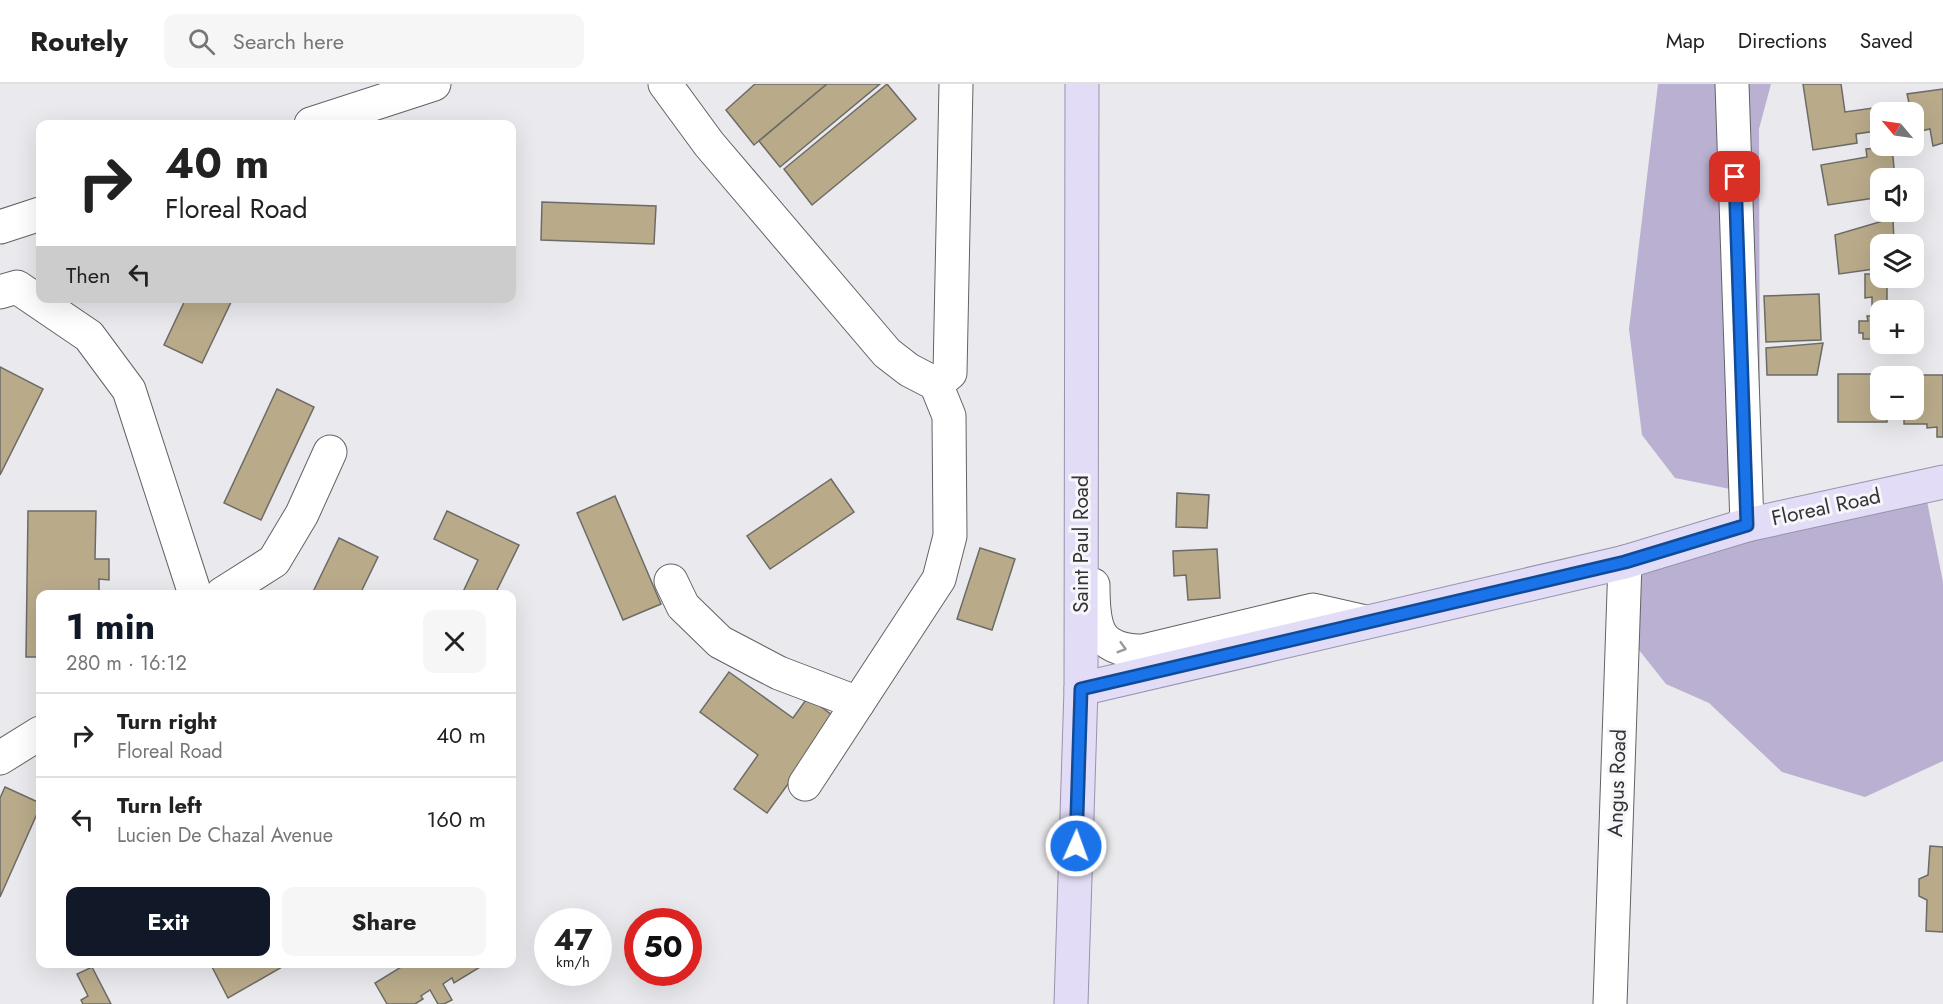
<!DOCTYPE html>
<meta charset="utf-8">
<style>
body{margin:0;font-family:Jost,sans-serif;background:#f6f6f6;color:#222;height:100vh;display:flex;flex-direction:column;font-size:22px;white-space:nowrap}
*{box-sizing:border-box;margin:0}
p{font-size:20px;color:#767676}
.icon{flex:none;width:33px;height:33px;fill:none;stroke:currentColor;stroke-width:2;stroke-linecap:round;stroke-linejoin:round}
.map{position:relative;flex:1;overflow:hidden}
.drawer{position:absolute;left:36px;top:506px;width:480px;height:378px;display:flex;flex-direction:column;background:#fff;border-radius:12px;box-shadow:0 6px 24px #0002}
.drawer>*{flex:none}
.guide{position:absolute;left:36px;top:36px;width:480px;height:183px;border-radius:12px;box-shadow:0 6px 24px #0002;background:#fff;color:#222;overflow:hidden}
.needle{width:39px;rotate:299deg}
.controls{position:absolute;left:1870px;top:18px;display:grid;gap:12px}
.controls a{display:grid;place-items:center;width:54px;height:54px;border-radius:12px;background:#fff;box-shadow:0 6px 24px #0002;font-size:30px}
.speed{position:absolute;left:534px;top:824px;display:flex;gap:12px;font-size:30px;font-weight:700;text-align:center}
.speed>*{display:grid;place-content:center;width:78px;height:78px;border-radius:50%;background:#fff;box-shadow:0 6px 24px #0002;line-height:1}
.speed small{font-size:15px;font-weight:400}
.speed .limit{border:9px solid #d22;background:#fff;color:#111}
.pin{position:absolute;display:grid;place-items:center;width:51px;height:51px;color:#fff;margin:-26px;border-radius:12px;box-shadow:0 3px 9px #0006}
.me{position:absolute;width:66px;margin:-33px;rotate:2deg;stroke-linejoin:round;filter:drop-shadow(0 0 4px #0008)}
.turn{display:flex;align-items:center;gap:21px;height:126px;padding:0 30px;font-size:27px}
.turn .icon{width:78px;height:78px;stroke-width:2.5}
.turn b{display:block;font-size:42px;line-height:51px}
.then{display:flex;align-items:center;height:57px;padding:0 30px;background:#0003;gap:12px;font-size:22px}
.round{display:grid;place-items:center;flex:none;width:63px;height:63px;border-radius:12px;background:#f6f6f6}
.headline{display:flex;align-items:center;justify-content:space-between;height:102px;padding:0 30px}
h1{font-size:36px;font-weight:700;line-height:45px;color:#111827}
.primary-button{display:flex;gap:12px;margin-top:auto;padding:12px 30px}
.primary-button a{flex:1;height:69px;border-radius:12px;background:#111827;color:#fff;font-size:24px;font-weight:700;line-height:69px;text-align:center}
.primary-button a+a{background:#f6f6f6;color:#222}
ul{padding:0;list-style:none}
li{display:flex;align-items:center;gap:18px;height:84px;padding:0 30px;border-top:2px solid #e0e0e0}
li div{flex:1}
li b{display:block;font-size:22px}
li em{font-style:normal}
header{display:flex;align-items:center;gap:36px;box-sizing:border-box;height:84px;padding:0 30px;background:#fff;border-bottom:2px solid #e0e0e0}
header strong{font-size:28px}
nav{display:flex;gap:33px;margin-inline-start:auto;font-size:21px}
.search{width:420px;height:54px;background:#f6f6f6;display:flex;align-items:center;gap:15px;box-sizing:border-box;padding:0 21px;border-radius:12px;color:#767676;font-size:22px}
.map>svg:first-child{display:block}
</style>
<header>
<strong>Routely</strong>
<div class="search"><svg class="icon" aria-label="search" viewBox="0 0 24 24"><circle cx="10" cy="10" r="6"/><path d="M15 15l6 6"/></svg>Search here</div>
<nav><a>Map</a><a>Directions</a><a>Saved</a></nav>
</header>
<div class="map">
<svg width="1943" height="920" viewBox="0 0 1943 920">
<rect width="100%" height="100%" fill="#eae9ed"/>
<g fill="#bab1d2">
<path d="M1658 0H1771L1759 45 1760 360 1745 408 1675 394 1642 351 1629 245Z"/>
<path d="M1926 412 1943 498V677L1865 713 1782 688 1709 619 1666 600 1623 546 1632 492 1747 441Z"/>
</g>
<g fill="#b9ab8a" stroke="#6c6b67" stroke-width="1.5">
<path d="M755 0H827L754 61 726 26Z"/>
<path d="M827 0H880L780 83 759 57Z"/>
<path d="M887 0 916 35 812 121 784 85Z"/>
<path d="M1803 0H1841L1845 28 1873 24 1876 47 1856 50 1857 59 1813 66Z"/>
<path d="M1943 5V59L1933 62 1930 45 1916 48 1914 28H1911L1907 10Z"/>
<path d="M1892 63 1895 94H1881V113L1828 121 1821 81 1867 73 1866 65Z"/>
<path d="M542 118 656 122 654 160 541 156Z"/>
<path d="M1893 134 1894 160H1881V184L1839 190 1835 151Z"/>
<path d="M1865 190H1881V194H1887V226H1881V255H1863V249H1859V237H1868L1867 232H1872V213L1865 214Z"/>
<path d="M1819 210 1821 256 1766 258 1764 212Z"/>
<path d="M186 214H233L202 279 164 261Z"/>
<path d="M1823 259 1817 291H1767L1766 264Z"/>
<path d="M0 283 43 305 0 391Z"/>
<path d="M1838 290H1887V292H1881V326H1887V338H1838Z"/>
<path d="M1904 291H1943V353H1937V343L1927 344V340H1904V326H1914V292Z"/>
<path d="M277 305 314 323 261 436 224 419Z"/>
<path d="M831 395 854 428 770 485 747 452Z"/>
<path d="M1177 409 1209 411 1207 444 1176 443Z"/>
<path d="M615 412 661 520 623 536 577 429Z"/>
<path d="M28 427H96L95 475H109V496L99 495V510H40V573H26Z"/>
<path d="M447 427 519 461 495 510H462L478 476 434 455Z"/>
<path d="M339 454 378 473 360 510H312Z"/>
<path d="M980 464 1015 475 992 546 957 535Z"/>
<path d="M1217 465 1220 514 1188 516 1186 491 1174 492 1173 467Z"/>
<path d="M729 588 793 634 808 613 836 634 767 729 734 705 758 671 700 628Z"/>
<path d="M5 703 40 719V723L0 813V714Z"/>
<path d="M1930 762 1943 763V848L1926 847 1927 816 1919 812V795L1928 791Z"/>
<path d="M210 879H289L228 914Z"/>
<path d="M402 879H484L485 880 454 899 452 894 443 900 452 916 444 920H438L430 906 421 912 423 915 415 920H387L375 899 403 882Z"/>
<path d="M92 883 111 920H83L81 916 88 912 77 890Z"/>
</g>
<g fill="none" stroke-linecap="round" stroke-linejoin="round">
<g stroke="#636366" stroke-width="35">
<g id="minor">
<path d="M665 0 709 60 887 269 909 286 936 300 949 332 950 452 939 495 805 700"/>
<path d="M1732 0 1747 441"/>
<path d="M311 40 434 0"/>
<path d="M0 143 40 130"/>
<path d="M0 208 17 203 89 252 129 306 195 510"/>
<path d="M936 300 950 289 956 0"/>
<path d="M671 497 683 522 720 558 779 589 858 619"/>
<path d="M1093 501C1093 541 1095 567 1143 567L1313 526 1366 538"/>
<path d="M222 510 274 477 302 430 330 368"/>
<path d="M0 674 40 649"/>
<path d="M1610 920 1625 478"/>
</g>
</g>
<g stroke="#9992ae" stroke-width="35">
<g id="major">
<path d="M1081 605 1625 478 1747 441 1943 398"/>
<path d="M1071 920 1081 605 1082 0"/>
</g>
</g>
<use href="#minor" stroke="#fff" stroke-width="33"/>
<use href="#major" stroke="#e3dcf6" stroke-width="33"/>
</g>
<defs><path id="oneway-chevron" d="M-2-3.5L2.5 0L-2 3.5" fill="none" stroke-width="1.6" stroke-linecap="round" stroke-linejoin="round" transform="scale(1.5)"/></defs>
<use stroke="#99999a" href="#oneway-chevron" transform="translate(1122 564) rotate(16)"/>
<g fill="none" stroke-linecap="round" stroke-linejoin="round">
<g stroke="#114b97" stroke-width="15">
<path id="route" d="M1076 762 1081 605 1625 478 1747 441 1735 93"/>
</g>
<use href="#route" stroke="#1a73e8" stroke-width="10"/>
</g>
<g text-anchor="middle" stroke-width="6" stroke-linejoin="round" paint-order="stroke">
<g font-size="21" fill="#333334" stroke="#f7f6fa">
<text transform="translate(1826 423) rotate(-12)" y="7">Floreal Road</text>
<text transform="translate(1081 460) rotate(-90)" y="7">Saint Paul Road</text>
<text transform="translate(1617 699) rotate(-88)" y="7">Angus Road</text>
</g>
</g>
</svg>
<div class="controls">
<a><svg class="needle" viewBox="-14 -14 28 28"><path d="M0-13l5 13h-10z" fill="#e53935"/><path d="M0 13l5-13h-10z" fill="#767676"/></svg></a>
<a><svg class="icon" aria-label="sound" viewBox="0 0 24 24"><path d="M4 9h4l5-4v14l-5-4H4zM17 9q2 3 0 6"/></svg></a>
<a><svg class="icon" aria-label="layers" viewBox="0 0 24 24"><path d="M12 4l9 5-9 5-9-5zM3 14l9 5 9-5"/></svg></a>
<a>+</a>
<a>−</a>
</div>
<div class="speed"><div>47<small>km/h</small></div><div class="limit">50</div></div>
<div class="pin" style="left:1735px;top:93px;background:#d93025"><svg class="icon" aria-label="arrive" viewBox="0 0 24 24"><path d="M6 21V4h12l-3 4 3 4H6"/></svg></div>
<svg class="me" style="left:1076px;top:762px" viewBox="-20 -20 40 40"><circle r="17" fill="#1a73e8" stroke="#fff" stroke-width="3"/><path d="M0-11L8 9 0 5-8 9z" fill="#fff"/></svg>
<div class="guide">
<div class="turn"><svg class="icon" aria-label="right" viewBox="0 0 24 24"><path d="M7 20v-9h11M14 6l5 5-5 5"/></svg><div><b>40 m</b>Floreal Road</div></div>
<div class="then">Then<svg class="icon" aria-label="left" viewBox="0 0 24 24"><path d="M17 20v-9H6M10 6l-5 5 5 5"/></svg></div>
</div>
<section class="drawer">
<div class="headline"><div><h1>1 min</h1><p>280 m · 16:12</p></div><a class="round"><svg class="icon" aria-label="close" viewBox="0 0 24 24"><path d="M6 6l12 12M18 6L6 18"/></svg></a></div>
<ul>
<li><svg class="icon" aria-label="right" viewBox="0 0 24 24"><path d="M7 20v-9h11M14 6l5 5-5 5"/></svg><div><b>Turn right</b><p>Floreal Road</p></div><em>40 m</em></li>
<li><svg class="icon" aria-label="left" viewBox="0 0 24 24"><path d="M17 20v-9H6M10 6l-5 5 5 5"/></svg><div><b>Turn left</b><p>Lucien De Chazal Avenue</p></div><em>160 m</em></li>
</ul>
<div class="primary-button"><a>Exit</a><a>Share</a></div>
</section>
</div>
